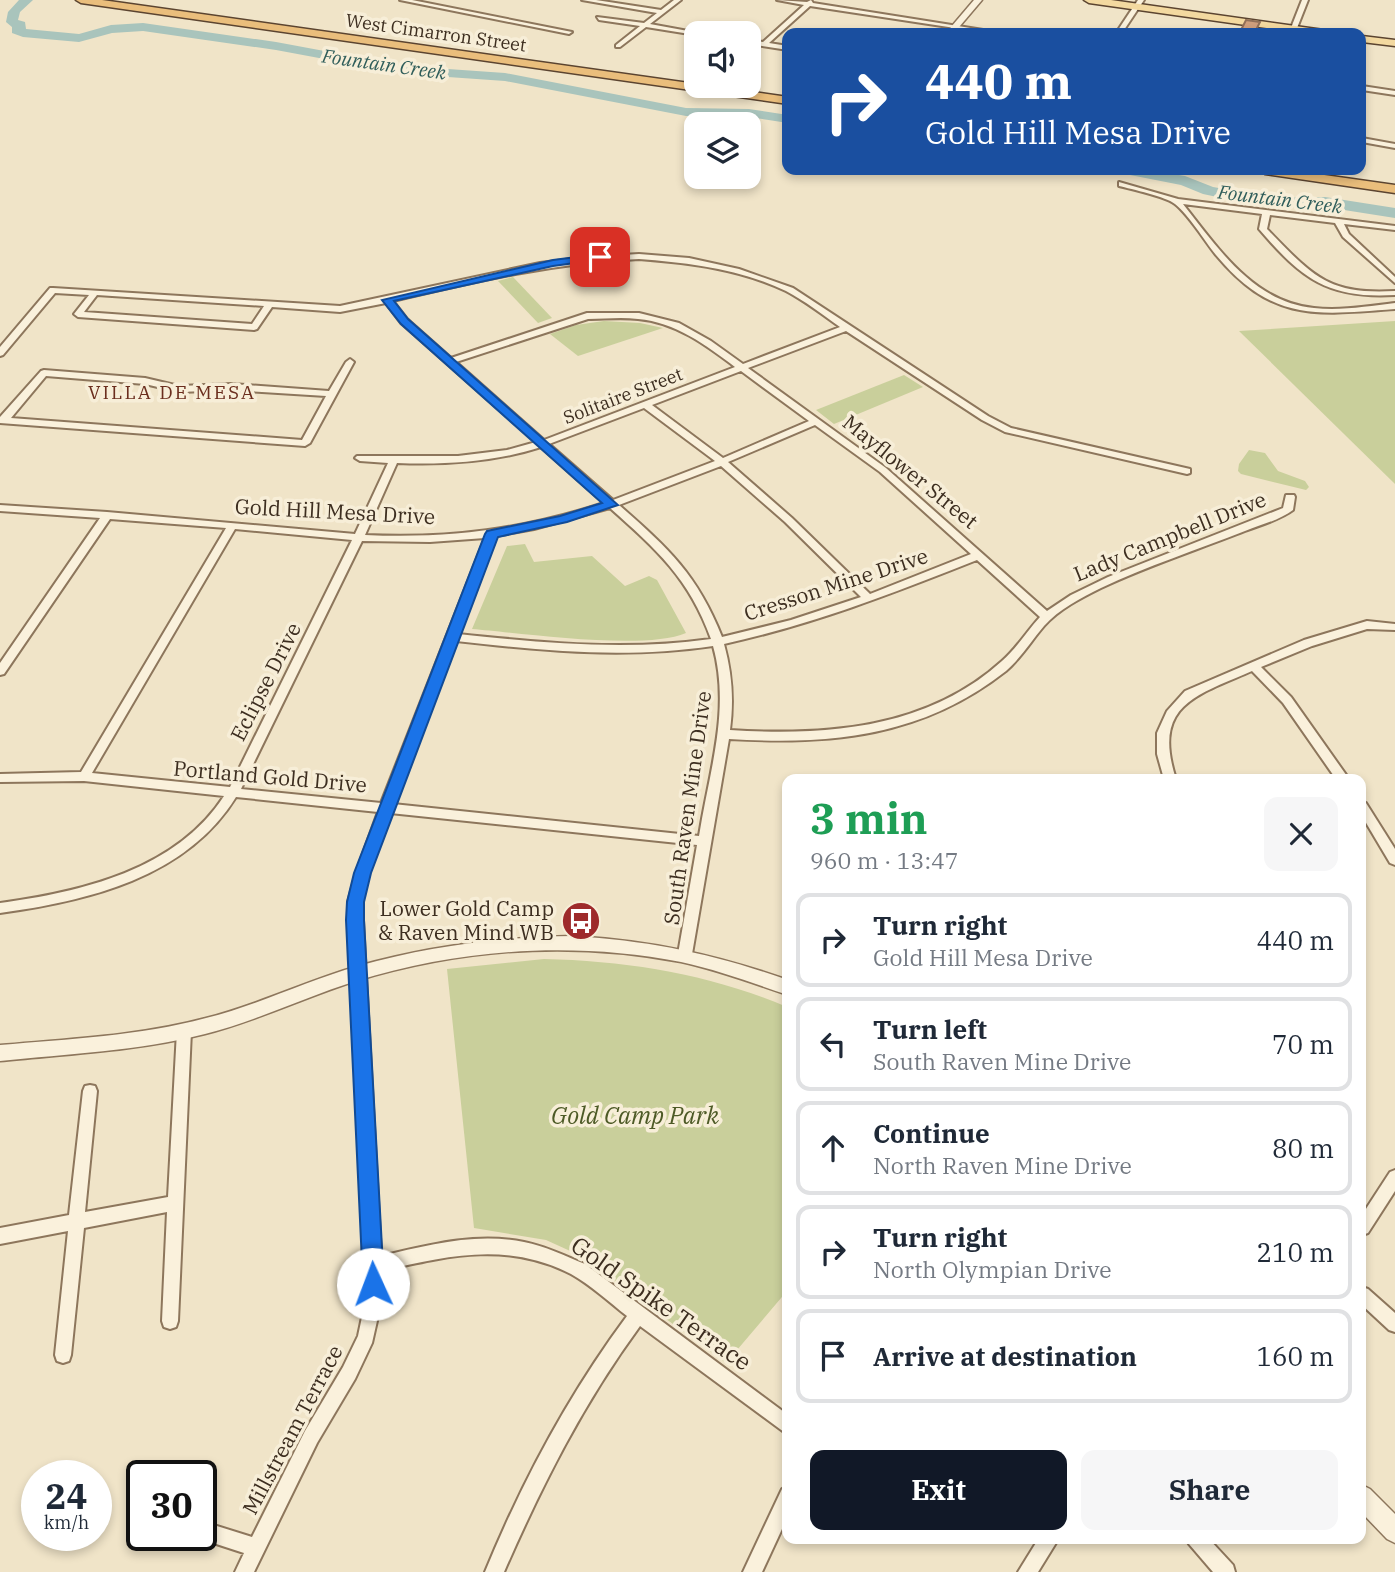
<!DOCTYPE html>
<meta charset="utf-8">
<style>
body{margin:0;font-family:"IBM Plex Serif",serif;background:#f6f6f7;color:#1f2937;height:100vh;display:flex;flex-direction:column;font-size:26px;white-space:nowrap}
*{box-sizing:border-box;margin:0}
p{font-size:23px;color:#747a83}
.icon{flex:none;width:38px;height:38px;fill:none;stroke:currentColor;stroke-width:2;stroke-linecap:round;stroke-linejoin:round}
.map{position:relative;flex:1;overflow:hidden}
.details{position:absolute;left:782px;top:774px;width:584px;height:770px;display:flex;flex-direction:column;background:#fff;border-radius:14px;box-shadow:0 4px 10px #0003}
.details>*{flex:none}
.top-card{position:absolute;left:782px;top:28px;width:584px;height:147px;border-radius:14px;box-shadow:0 4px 10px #0003;background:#1a4fa0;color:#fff;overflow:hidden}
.buttons{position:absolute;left:684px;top:21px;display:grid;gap:14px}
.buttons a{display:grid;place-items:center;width:77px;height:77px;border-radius:14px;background:#fff;box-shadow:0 4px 10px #0003;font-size:35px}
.speed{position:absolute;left:21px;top:1460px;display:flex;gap:14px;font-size:35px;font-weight:700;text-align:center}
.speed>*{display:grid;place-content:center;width:91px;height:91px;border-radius:50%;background:#fff;box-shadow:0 4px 10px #0003;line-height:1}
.speed small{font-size:18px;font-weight:400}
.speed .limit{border:4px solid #111;border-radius:10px;background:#fff;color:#111}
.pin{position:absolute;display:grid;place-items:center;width:60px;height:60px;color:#fff;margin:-30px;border-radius:14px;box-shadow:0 4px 10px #0006}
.me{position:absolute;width:77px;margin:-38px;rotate:358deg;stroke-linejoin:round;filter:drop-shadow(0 0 5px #0008)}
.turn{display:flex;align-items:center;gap:24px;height:147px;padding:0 28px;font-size:32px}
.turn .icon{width:91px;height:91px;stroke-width:2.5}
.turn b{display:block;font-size:49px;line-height:60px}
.round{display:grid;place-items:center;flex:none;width:74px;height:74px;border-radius:14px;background:#f6f6f7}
.head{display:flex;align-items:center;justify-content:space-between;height:119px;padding:0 28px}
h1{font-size:42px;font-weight:700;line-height:52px;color:#1e9e55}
.action{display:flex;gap:14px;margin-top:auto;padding:14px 28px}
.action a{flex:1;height:80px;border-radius:14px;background:#111827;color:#fff;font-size:28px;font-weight:700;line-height:80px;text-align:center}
.action a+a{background:#f6f6f7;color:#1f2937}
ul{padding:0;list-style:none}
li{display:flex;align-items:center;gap:21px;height:94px;margin:0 14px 10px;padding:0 14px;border:4px solid #e0e1e3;border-radius:14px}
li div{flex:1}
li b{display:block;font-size:26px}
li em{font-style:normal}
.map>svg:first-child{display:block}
</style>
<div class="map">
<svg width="1395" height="1572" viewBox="0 0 1395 1572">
<rect width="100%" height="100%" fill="#f0e4c8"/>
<g fill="#c9cf9b">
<path d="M513 277 552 318 538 323 498 281Z"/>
<path d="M604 321 640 323 663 328 578 356 550 334 576 325Z"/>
<path d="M1395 321V484L1239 331Z"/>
<path d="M904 375 923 387 834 424 816 410Z"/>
<path d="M1249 450 1265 453 1278 471 1305 481 1309 487 1306 490 1241 474 1238 471 1239 464Z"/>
<path d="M525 544 534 562 592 556 625 586 649 576 657 580 686 633C644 651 522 633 472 629L507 546Z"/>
<path d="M544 959C629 961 709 974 787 1007V1291L726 1363 579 1255 546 1240 474 1228 447 969Z"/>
</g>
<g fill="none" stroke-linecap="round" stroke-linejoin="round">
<g fill="#a9c4bc" fill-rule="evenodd">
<path d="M19 0H33L20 12 18 20 25 22 26 29 79 34 111 25 143 23 276 42 405 66 505 73 686 108 749 109 788 115V123L749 117 686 116 505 81 405 74 276 50 143 31 112 33 79 42 23 37 12 33V27L6 22 8 12Z"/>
<path d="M1117 170H1149L1185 176 1213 187 1236 191 1301 198 1325 197 1395 208V218L1325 207 1301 208 1236 201 1203 194 1181 185 1120 173Z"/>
</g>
<g stroke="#8d765c" stroke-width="4">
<g id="minor">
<path d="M400 0H412L572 32 569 34Z"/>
<path d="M582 0H596L661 10 674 0H681L650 24 699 33 696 35 646 27 620 47H616V45L640 26 599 20 597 17 644 23 657 13Z"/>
<path d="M777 0 807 2 811 0 813 3 1002 33H988L810 6 769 43 788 46V50L749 44V40L763 42 804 5Z"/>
<path d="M1138 0H1144L1122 33H1116Z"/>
<path d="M1302 0H1308L1295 33H1289Z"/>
<path d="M1362 86 1395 91V95L1362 90Z"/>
<path d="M1362 138 1395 144V148L1362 142Z"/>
<path d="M1119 182 1178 199 1395 226V230L1344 224 1349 234 1395 277V283L1343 237 1335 223 1270 215 1267 229C1312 275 1327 295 1395 291V295C1328 299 1302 279 1259 229L1262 214 1183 204C1218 248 1253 302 1314 308 1341 311 1369 306 1395 303V309C1315 315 1272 322 1216 255 1204 240 1189 215 1175 204 1167 197 1131 189 1119 186Z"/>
<path d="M639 254 689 258 739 269 793 288 988 416 1011 428 1190 469V473L1187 474 1005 432 982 420 846 331 748 368 886 468 1047 611 1071 595 1108 577 1283 508 1286 495H1294L1295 497 1293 510C1280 520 1260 525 1245 531 1197 550 1147 566 1101 588 1081 598 1059 609 1044 626 1031 641 1021 658 1006 671 922 737 832 745 729 739L692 954 690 958 685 960 680 958 678 954 697 845 390 813 368 873 362 902 381 1256C428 1245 476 1232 524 1242 545 1246 565 1256 585 1264L788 1415V1435L640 1326C584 1402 542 1485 504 1572H485C522 1482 569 1394 627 1316 609 1302 591 1285 571 1274 506 1241 448 1256 381 1271V1303L372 1343 355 1379 317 1443 254 1572H235L244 1553 201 1539 194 1535H201V1521L252 1537 305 1431 343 1367 358 1336 365 1303V1265L348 902 356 873 378 812 236 797C186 878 87 901 0 913V903C81 892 176 870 224 796L84 781 0 782V774L81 772 226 528 110 519 4 674 0 675V663L100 518 0 511V505L107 512 355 534 388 463 360 461 355 458 357 456H458L507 450 536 442 401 323 386 303 340 312 272 307 257 329 254 330 78 317 74 314 89 295 55 293 3 355 0 356V347L50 288H53L340 306 540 263 589 257ZM639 259C690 263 740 269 786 291 805 301 823 315 840 327L743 364 711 341 679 323 639 313H587L451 358 407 319 393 301C477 281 553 263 639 259ZM97 295 264 306 252 324 84 312ZM588 319C604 319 621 317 638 319 675 322 706 345 735 367L544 440 456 362ZM741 371 809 421 723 458 652 405ZM644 408 715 461 613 500 549 444ZM815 425 880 472 971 554 870 594 792 518 728 462ZM541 447 604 503C524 529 450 539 365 535L397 463C445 465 495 462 541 447ZM721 466 785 522 861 597 791 620 722 637C697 574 668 548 619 505ZM610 508C656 549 689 578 711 639 626 651 544 643 458 634L496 536 534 529ZM235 529 352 540 230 787 92 773ZM485 538 381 803 241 789 362 541 430 542ZM977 560 1040 617C1027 631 1017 648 1002 661 927 729 826 736 730 730 734 700 732 673 724 644 811 625 894 593 977 560ZM456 641C544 651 625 659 713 646 731 710 709 772 699 836L393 804Z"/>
<path d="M350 359 354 362 310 443 305 446 0 423V417L41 371 44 370 145 378 179 386 232 384 329 391 346 362ZM46 376 145 384 179 392 232 390 326 396 302 440 11 418Z"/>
<path d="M1367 621 1395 624V630L1367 629 1312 646 1261 667 1291 697 1349 779H1336L1283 703 1252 671C1195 696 1152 705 1176 779H1164L1157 754V733L1167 711 1185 691 1304 640Z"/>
<path d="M1362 801 1366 803 1395 849V865L1390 863 1362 816Z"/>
<path d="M184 1025 189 1027 191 1031 178 1321 176 1327 170 1329 164 1327 162 1321 167 1212 84 1228 71 1355 69 1361 63 1363 57 1361 55 1355 68 1231 0 1244V1228L69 1215 83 1091 85 1086 90 1085 95 1086 97 1091 85 1212 168 1197 177 1031 179 1027Z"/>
<path d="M1395 1170V1191L1368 1233 1362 1235V1215L1390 1172Z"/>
<path d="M1362 1287 1368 1289 1395 1313V1332L1389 1330 1362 1305Z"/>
<path d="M788 1486V1516L762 1572H743L782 1489Z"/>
<path d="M1039 1538H1059L1038 1572H1018Z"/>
<path d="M1186 1538H1208L1233 1565 1235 1572H1213L1189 1544Z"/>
</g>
</g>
<g stroke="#8d765c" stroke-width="3">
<g id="tertiary">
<path d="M974 0H982L954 33H946Z"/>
<path d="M574 936C652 941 714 954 788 980V995C752 983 718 970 681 962 572 941 461 949 356 981 305 997 257 1021 205 1034 138 1051 68 1054 0 1061V1045C69 1039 139 1036 206 1018 258 1005 306 981 358 966 429 946 499 937 574 936Z"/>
<path d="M1362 1485 1370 1489 1395 1514V1543L1387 1539 1362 1513Z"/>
</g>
</g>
<g stroke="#5b4430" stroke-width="3">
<g id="primary">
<path d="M1084 0H1111L1324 30 1329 33H1303L1089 3Z"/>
<path d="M1362 36 1395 40V46L1362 42Z"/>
</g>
</g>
<g stroke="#5b4430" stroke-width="3">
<g id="trunk">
<path d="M76 0H102L788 97V104L81 3Z"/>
<path d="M1259 170H1289L1395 185V193L1265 174Z"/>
</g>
</g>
<use href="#minor" fill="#faf1dc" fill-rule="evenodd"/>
<use href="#tertiary" fill="#faf1dc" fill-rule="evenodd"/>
<use href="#primary" fill="#f3d9a0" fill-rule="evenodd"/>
<use href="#trunk" fill="#eabe7c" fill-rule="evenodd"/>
</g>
<path fill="#b2896c" d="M1258 29 1256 33H1240L1241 30Z"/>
<path fill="#cf9f7d" stroke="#916f58" stroke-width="2" d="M1246 20 1260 22 1255 32 1241 30Z"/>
<path fill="#1a73e8" stroke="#114b97" stroke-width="2" d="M600 254 605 257 604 259 553 266 394 301 408 319 618 505 567 522 498 537 371 873 364 902V920L384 1284 381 1291 373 1294 366 1291 363 1284 346 920 347 902 354 873 485 534 487 531 560 516 602 503 401 324 382 300 553 260Z"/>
<defs>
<g id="bus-disc" transform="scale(2.0125)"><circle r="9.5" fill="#9e2a2b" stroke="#f7eed8"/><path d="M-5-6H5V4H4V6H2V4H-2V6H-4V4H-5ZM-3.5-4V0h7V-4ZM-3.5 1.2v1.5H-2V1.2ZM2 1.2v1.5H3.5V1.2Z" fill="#fff"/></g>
</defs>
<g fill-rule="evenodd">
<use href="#bus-disc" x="581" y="921"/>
</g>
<g text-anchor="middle" stroke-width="7" stroke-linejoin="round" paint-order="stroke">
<g font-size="18" fill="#3d2e20" stroke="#f7eed8">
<text transform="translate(436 33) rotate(8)" y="6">West Cimarron Street</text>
<text transform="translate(623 396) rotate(-21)" y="6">Solitaire Street</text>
</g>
<g font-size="19" font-style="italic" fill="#2f5d5a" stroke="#f7eed8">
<text transform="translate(384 64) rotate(8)" y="7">Fountain Creek</text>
<text transform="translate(1280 199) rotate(7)" y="7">Fountain Creek</text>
</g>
<g font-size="19" letter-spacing="2" fill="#6b2e1e" stroke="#f7eed8">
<text x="172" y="399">VILLA DE MESA</text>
</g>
<g font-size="21" fill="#3d2e20" stroke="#f7eed8">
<text transform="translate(910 472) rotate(39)" y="7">Mayflower Street</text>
<text transform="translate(335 512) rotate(3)" y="7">Gold Hill Mesa Drive</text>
<text transform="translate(1170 537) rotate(-22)" y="7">Lady Campbell Drive</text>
<text transform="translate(836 585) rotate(-18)" y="7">Cresson Mine Drive</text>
<text transform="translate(266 682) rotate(-63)" y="7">Eclipse Drive</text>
<text transform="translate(270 777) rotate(5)" y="7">Portland Gold Drive</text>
<text transform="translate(688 808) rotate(-82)" y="7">South Raven Mine Drive</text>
<text transform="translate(293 1430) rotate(-62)" y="7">Millstream Terrace</text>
</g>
<g font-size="21" fill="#3d2e20" stroke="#f7eed8" text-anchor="end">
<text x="554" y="916">Lower Gold Camp<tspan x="554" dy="24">&amp; Raven Mind WB</tspan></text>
</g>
<g font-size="24" font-style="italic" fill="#4d5a26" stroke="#f7eed8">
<text x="635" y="1124">Gold Camp Park</text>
</g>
<g font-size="24" fill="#3d2e20" stroke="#f7eed8">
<text transform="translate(661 1304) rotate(35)" y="8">Gold Spike Terrace</text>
</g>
</g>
</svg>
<div class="buttons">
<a><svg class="icon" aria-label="sound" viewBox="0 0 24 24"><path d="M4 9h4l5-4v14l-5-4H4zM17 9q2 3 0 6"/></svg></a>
<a><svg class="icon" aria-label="layers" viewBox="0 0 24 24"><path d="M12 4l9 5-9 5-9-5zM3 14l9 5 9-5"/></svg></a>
</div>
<div class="speed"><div>24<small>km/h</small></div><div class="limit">30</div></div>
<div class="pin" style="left:600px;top:257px;background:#d93025"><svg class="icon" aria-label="arrive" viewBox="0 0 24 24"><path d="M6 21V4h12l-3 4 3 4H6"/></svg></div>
<svg class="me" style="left:373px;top:1284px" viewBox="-20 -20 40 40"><circle r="19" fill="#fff"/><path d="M0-13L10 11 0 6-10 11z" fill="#1a73e8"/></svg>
<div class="top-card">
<div class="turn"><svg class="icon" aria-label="right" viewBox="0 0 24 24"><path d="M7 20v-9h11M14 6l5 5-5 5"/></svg><div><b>440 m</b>Gold Hill Mesa Drive</div></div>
</div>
<section class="details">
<div class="head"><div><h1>3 min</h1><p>960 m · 13:47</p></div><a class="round"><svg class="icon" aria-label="close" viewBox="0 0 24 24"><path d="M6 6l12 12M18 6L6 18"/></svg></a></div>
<ul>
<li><svg class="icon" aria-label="right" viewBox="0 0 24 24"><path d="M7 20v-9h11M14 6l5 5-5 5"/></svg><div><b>Turn right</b><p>Gold Hill Mesa Drive</p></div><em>440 m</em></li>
<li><svg class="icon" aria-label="left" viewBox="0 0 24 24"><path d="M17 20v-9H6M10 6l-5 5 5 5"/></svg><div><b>Turn left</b><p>South Raven Mine Drive</p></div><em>70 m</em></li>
<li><svg class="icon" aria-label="ahead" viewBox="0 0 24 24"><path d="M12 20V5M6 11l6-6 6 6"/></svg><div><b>Continue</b><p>North Raven Mine Drive</p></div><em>80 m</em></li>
<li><svg class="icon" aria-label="right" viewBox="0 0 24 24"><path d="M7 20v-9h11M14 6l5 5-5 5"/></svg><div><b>Turn right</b><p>North Olympian Drive</p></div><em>210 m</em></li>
<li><svg class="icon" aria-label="arrive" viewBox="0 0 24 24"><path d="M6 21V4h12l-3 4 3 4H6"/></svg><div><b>Arrive at destination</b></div><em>160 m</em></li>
</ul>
<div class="action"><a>Exit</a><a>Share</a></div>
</section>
</div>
